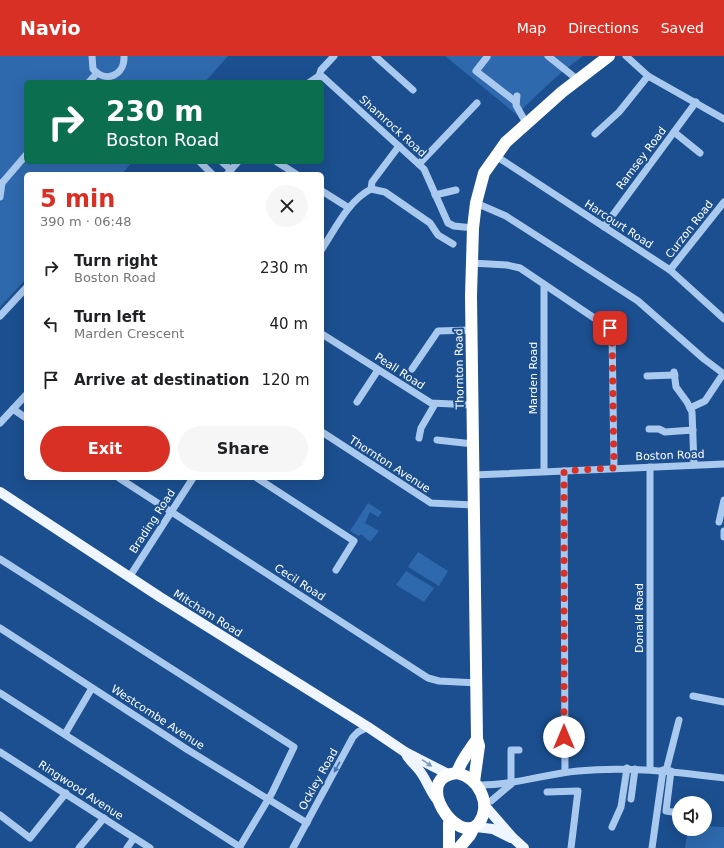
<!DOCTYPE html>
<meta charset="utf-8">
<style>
body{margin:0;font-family:"DejaVu Sans",sans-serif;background:#f6f6f6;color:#202124;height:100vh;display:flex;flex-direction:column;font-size:15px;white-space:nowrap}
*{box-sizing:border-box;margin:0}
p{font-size:13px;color:#757577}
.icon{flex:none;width:22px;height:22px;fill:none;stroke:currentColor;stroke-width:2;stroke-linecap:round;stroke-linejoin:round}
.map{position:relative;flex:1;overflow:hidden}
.details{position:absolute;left:24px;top:116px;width:300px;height:308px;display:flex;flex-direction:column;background:#fff;border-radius:6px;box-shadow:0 4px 16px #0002}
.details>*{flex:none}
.hud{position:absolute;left:24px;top:24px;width:300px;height:84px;border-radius:6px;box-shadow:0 4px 16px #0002;background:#0b6e4f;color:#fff;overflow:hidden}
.buttons{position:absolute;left:672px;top:740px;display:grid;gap:8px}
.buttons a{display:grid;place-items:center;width:40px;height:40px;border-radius:50%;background:#fff;box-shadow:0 4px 16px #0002;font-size:20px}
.pin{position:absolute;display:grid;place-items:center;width:34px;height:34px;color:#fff;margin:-17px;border-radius:8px;box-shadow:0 2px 6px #0006}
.me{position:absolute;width:44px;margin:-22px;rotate:0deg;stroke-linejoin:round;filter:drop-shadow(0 0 3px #0008)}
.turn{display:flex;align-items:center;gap:14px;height:84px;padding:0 16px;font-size:18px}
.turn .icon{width:52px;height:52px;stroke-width:2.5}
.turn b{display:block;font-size:28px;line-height:34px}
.round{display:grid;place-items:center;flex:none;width:42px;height:42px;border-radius:21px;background:#f6f6f6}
.summary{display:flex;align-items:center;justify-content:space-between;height:68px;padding:0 16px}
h1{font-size:24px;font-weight:600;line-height:30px;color:#d93025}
.action{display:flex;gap:8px;margin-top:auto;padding:8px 16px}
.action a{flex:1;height:46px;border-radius:24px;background:#d93025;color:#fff;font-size:16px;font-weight:600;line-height:46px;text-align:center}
.action a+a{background:#f6f6f6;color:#202124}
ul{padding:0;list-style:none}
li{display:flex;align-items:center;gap:12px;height:56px;padding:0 16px}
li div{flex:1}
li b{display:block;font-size:15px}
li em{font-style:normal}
header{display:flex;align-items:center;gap:24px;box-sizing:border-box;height:56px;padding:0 20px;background:#d93025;color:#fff}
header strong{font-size:19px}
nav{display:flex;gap:22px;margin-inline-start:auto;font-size:14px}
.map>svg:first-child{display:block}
</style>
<header>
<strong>Navio</strong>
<nav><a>Map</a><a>Directions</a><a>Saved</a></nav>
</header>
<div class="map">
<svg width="724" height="792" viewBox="0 0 724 792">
<rect width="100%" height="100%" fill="#1b4f8f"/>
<g fill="#2e69ad">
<path d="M0 0H228L205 26H26V106H132L122 118H26V223L0 251Z"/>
<path d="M445 0H583C559 17 538 37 517 59Z"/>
<path d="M368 447 382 456 378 461 370 456 365 467 379 475 370 486 361 478 359 480 350 475Z"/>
<path d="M418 496 448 515 439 530 408 511Z"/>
<path d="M406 515 434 532 424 546 396 529Z"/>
<path d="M705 770 724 771V792H685L688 773H705Z"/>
</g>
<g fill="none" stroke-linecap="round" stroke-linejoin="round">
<g stroke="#a9c9ee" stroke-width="7">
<path d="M92 0 93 13C106 28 125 19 124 0"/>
<path d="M375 0 413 34"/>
<path d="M548 0 578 24"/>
<path d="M626 0 648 20 724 63"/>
<path d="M487 1 476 15 516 46"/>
<path d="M319 20 323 21 424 113 448 167 454 170 473 172"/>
<path d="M319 20 321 14 334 0"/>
<path d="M89 26 97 17"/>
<path d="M310 26 319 20"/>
<path d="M517 40 516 49 526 67"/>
<path d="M674 76 700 97"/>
<path d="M595 78 619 56 648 20"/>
<path d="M496 100 670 214 724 263"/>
<path d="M200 106 212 118"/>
<path d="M222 106 231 114"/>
<path d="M277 106 296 118"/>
<path d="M419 108 477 47"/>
<path d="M227 118 238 106"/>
<path d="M0 127H2L0 141"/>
<path d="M2 127 26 99"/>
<path d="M371 133 385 136 430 167 438 179 453 188"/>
<path d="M371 133 372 126 399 90"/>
<path d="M322 135 349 152"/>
<path d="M435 139 456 134"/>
<path d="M476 147 506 160 638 245 704 303 724 318"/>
<path d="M604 171 696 46"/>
<path d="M322 193C336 172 348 145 371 133"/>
<path d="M471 207 507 209 520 212 612 274 614 412"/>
<path d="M670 214 724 146"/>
<path d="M544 229V415"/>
<path d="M0 260 26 232"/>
<path d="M322 278 431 347 473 349"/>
<path d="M412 313 438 275 471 274"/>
<path d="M674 316 676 331 687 346 692 356 694 409"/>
<path d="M647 320 675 319"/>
<path d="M357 346 378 314"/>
<path d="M690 352 705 345 721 321"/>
<path d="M13 353 26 362"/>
<path d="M0 367 26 339"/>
<path d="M649 373H659L665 376 693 374"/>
<path d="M322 376 431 447 473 449"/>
<path d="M419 382 421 372 435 348"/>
<path d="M437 384 473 388"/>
<path d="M650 411V713"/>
<path d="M564 415 565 716"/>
<path d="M473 419 724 408"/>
<path d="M119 422 428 622 439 625 477 627"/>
<path d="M257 422 354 485 336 514"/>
<path d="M719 466 724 444"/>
<path d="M724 475V481"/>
<path d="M0 503 294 691 272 737 239 792"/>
<path d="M130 520 193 422"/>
<path d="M0 572 188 694 307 767"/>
<path d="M0 637 240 791"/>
<path d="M693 640 724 646"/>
<path d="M65 678 92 632"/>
<path d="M0 696 150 792"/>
<path d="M666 715 679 664"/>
<path d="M671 715 666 755 679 757"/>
<path d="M511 728V694H519"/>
<path d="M477 729C512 730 544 718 578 715 628 710 675 716 724 722"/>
<path d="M547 736 578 735 571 792"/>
<path d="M631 743 635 713"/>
<path d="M485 747 491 745 510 729"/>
<path d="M0 759 30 782 66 737"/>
<path d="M612 771 621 751 627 712"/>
<path d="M79 792 104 762"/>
<path d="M127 792 134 782"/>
<path d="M293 792 353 681 358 676 368 671"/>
<path d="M652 792 663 714"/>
</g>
<g stroke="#f0f6ff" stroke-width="10">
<path d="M0 436 160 541 368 671 405 696 448 718"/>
<path d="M405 696C408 704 415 708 419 714 427 724 430 736 438 745"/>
<path d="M486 751 513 782 524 792"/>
<path d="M476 771 493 773 511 782"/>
</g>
<g stroke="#fff" stroke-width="12">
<path d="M457 717C479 722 492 748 479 767 458 792 410 721 457 717Z"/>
<path d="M457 717C461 704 470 694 477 683"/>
<path d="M474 726 479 690 477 683 471 240 473 172 476 147 484 117 506 86 562 36 609 0"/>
<path d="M449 792V767"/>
<path d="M459 792 470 779 473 773"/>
</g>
</g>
<defs><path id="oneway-solid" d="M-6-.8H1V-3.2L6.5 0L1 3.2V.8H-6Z"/></defs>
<use fill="#7b9ac1" href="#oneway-solid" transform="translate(427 707) rotate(34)"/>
<use fill="#4674ac" href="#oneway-solid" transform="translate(337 711) rotate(119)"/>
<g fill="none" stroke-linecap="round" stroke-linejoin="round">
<path stroke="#d93025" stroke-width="7" stroke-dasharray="0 12.6" d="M564 681V415L614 412 612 277 610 272"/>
</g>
<g text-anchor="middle" stroke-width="4" stroke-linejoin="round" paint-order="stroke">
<g font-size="11" fill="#fff" stroke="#1b4f8f">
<text transform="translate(393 70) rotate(42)" y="4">Shamrock Road</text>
<text transform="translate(641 102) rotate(-53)" y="4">Ramsey Road</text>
<text transform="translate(619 168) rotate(33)" y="4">Harcourt Road</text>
<text transform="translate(689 173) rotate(-52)" y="4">Curzon Road</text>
<text transform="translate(459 313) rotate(-91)" y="4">Thornton Road</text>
<text transform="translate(400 315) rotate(33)" y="4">Peall Road</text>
<text transform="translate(533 322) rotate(-90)" y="4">Marden Road</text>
<text transform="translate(670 399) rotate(-2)" y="4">Boston Road</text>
<text transform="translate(390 408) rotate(33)" y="4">Thornton Avenue</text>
<text transform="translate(152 465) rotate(-57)" y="4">Brading Road</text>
<text transform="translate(300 526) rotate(33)" y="4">Cecil Road</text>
<text transform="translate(208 557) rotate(32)" y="4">Mitcham Road</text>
<text transform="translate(639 562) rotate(-90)" y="4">Donald Road</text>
<text transform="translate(158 661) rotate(33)" y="4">Westcombe Avenue</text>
<text transform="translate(318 723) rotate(-61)" y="4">Ockley Road</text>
<text transform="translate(81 734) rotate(33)" y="4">Ringwood Avenue</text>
</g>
</g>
</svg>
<div class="buttons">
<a><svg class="icon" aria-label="sound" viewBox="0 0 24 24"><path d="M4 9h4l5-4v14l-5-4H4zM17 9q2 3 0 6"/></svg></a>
</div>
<div class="pin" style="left:610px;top:272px;background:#d93025"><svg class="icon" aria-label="arrive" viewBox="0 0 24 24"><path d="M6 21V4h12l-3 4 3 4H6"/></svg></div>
<svg class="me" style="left:564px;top:681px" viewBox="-20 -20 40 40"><circle r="19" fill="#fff"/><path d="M0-13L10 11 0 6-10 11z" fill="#d93025"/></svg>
<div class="hud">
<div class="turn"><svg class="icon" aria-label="right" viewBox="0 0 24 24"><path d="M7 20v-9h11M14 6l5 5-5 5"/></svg><div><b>230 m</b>Boston Road</div></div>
</div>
<section class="details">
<div class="summary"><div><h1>5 min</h1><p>390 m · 06:48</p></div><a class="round"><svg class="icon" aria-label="close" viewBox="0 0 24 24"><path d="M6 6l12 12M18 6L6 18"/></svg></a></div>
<ul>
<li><svg class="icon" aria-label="right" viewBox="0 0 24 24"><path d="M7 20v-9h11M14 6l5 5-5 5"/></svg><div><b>Turn right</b><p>Boston Road</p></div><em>230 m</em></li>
<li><svg class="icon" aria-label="left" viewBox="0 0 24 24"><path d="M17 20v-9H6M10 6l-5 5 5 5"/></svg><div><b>Turn left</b><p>Marden Crescent</p></div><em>40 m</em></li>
<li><svg class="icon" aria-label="arrive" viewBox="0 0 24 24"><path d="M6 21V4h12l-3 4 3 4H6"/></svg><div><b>Arrive at destination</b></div><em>120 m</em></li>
</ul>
<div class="action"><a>Exit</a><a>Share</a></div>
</section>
</div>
